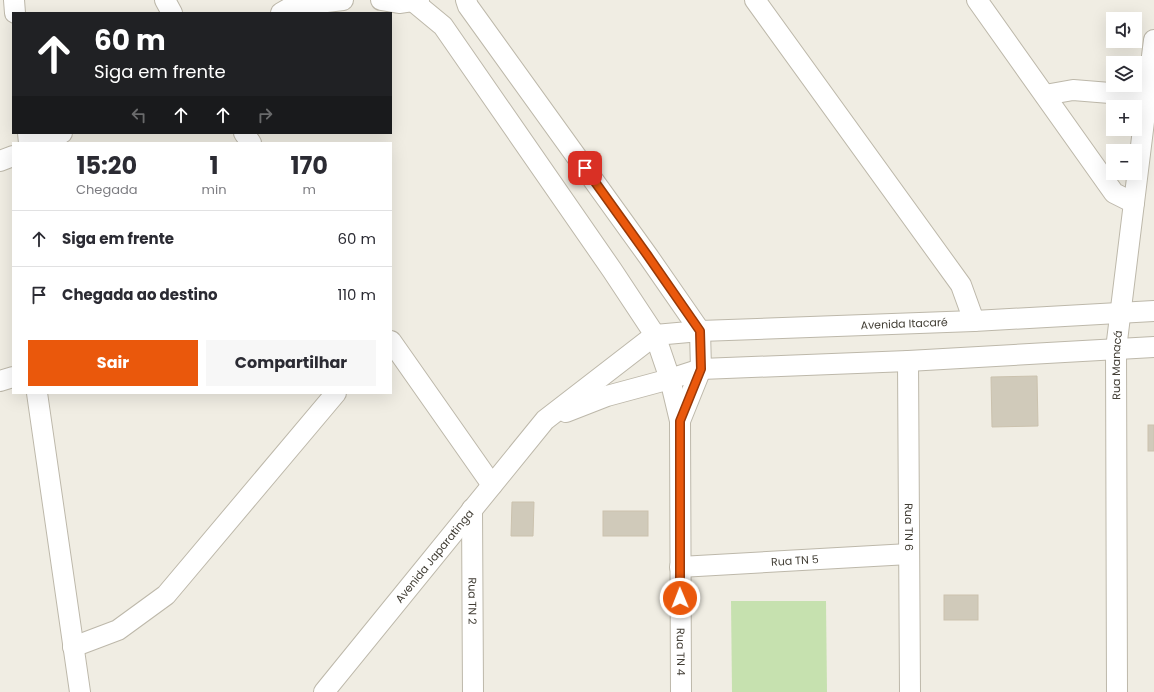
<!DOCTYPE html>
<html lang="pt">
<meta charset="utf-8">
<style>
body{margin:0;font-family:Poppins,sans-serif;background:#f7f7f7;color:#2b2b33;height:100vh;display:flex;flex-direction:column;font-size:15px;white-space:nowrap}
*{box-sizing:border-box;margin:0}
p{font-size:13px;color:#7c7c81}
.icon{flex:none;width:22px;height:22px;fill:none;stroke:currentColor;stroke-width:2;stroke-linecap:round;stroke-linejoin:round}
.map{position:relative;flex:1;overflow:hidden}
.drawer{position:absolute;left:12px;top:142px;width:380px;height:252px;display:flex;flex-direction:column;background:#fff;border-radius:0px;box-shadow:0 4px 16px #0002}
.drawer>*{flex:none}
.hud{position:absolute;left:12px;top:12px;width:380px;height:122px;border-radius:0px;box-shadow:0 4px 16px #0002;background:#202124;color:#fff;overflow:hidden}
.controls{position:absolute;left:1106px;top:12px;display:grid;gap:8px}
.controls a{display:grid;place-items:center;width:36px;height:36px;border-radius:0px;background:#fff;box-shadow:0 4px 16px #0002;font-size:20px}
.pin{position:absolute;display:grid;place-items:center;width:34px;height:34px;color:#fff;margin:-17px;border-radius:8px;box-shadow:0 2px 6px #0006}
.me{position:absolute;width:44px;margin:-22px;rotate:359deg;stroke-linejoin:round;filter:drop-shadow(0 0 3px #0008)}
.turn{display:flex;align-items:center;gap:14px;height:84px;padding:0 16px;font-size:18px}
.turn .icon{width:52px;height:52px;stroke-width:2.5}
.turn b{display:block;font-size:28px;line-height:34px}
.lanes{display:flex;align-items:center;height:38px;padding:0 16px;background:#0003;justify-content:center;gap:20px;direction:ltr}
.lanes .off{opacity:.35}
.eta{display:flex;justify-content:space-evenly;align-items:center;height:68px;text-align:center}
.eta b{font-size:24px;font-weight:700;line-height:28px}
.cta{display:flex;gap:8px;margin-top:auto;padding:8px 16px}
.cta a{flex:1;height:46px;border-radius:0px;background:#ea580c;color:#fff;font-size:16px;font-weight:700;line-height:46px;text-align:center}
.cta a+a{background:#f7f7f7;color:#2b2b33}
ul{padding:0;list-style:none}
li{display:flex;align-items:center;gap:12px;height:56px;padding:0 16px;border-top:1px solid #e1e1e2}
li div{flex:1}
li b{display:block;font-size:15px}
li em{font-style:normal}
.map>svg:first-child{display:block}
</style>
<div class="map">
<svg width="1154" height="692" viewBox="0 0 1154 692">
<rect width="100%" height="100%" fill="#f0ede3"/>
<path fill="#c6e1af" d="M731 601H826L827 692H732Z"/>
<g fill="#d0caba" stroke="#cbc2ae">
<path d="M1037 376 1038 426 992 427 991 377Z"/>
<rect x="1148" y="425" width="6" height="26"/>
<path d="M512 502H534L533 536H511Z"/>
<rect x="603" y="511" width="45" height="25"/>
<rect x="944" y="595" width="34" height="25"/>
</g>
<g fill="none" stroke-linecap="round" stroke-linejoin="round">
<g stroke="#bdb8aa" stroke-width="22">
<g id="street">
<path d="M14 0 15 13"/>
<path d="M165 0 172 13"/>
<path d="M381 0 399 3 419 0"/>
<path d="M466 0 468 6 648 256 700 331 701 369 680 421"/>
<path d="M755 0 961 285 974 321"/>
<path d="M977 0 1114 193 1134 203"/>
<path id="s1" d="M414 2 443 26 612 270 655 335 670 379 680 421 681 692"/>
<path d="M281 13 293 6 343 0"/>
<path d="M1045 95 1073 90 1147 96"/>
<path d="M28 133 29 143"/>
<path d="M244 133 251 143"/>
<path d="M41 143 62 133"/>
<path d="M0 161 13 156"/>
<path d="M391 341 492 485"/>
<path id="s2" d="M908 361 910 692"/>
<path d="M0 381 13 377"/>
<path d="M37 393 80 692"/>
<path d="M566 412 607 396 670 379 701 369 908 361 1154 347"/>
<path id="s3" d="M472 509 473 692"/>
<path id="s4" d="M680 567 909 554"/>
<path d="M73 647 118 630 166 595 336 393"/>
<path id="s5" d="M324 692 545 420 655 335 700 331 974 321 1154 311"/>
<path id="s6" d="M1117 692 1116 349 1154 40"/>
</g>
</g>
<use href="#street" stroke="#fff" stroke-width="20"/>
</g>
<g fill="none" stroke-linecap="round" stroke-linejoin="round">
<g stroke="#983908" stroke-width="10">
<path id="route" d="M585 168 648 256 700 331 701 369 680 421V598"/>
</g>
<use href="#route" stroke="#ea580c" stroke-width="7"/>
</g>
<g text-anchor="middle" stroke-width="4" stroke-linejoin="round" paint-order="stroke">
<g font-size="11" fill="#413d34" stroke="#fff">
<text dy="4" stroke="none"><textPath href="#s5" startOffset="739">Avenida Itacaré</textPath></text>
<text dy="4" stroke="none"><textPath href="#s6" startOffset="327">Rua Manacá</textPath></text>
<text dy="4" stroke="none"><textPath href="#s2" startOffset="166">Rua TN 6</textPath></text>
<text dy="4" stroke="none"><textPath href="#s5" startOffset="175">Avenida Japaratinga</textPath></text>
<text dy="4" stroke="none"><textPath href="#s4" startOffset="115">Rua TN 5</textPath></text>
<text dy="4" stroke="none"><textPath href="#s3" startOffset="92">Rua TN 2</textPath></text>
<text dy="4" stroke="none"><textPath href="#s1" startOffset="733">Rua TN 4</textPath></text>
</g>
</g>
</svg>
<div class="controls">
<a><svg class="icon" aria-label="sound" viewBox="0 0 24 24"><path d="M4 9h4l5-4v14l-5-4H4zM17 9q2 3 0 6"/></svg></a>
<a><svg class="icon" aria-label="layers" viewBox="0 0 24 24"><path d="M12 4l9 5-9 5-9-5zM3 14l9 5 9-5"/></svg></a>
<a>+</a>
<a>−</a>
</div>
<div class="pin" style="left:585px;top:168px;background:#d93025"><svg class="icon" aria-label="arrive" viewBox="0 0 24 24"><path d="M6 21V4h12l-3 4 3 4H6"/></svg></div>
<svg class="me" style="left:680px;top:598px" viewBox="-20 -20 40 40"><circle r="17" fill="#ea580c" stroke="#fff" stroke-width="3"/><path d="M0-11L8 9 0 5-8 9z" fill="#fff"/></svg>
<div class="hud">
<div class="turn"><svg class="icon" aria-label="ahead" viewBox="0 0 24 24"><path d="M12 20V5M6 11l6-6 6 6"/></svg><div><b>60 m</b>Siga em frente</div></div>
<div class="lanes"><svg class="icon off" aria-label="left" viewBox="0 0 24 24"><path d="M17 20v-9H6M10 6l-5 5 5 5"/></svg><svg class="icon" aria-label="ahead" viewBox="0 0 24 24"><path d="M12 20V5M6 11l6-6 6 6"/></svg><svg class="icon" aria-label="ahead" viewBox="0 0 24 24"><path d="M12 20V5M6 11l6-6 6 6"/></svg><svg class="icon off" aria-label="right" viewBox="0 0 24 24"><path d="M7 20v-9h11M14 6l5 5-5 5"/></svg></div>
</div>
<section class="drawer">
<div class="eta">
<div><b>15:20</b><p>Chegada</p></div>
<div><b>1</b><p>min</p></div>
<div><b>170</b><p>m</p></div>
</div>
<ul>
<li><svg class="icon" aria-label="ahead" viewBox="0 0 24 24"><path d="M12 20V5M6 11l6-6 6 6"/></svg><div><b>Siga em frente</b></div><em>60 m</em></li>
<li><svg class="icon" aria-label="arrive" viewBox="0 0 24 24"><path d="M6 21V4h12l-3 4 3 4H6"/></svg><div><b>Chegada ao destino</b></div><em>110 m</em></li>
</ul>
<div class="cta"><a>Sair</a><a>Compartilhar</a></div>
</section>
</div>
